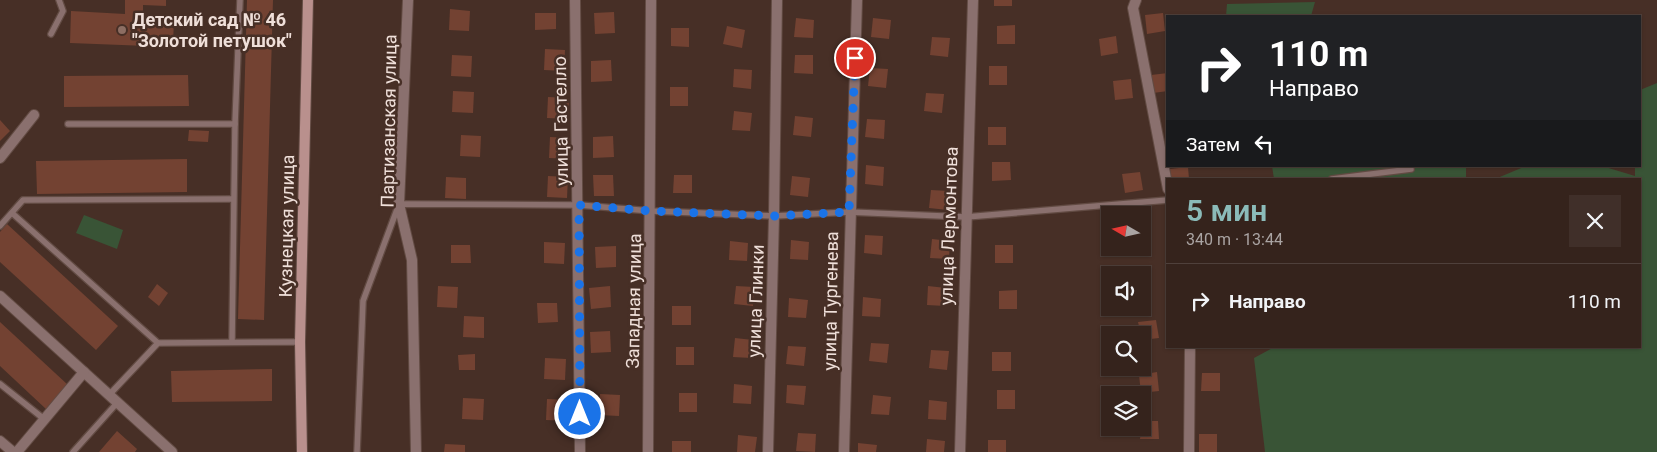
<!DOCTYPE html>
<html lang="ru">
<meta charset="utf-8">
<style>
body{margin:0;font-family:Roboto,sans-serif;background:#402f29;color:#f1f3f6;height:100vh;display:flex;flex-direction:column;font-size:19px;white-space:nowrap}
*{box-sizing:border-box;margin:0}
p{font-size:16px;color:#aaa4a3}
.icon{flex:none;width:28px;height:28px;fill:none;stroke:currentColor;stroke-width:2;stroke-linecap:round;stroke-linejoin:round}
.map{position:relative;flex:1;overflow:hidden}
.details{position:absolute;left:1166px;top:178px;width:475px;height:170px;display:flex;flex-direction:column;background:#35231c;border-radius:0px;box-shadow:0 1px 4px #0004,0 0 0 1px #4f403b}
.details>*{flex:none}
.top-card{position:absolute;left:1166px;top:15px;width:475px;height:152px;border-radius:0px;box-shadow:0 1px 4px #0004,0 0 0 1px #4f403b;background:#202124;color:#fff;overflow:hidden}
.needle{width:32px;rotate:279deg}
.fabs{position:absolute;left:1101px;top:206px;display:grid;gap:10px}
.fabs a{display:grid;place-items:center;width:50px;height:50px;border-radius:0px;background:#35231c;box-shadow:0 1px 4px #0004,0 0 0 1px #4f403b;font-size:25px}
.pin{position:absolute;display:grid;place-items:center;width:42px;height:42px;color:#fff;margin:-21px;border:2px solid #fff;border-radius:50%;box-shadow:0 1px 5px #0007}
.me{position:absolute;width:55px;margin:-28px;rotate:0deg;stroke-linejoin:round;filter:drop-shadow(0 0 4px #0008)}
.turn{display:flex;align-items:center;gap:18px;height:105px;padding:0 20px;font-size:22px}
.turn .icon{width:65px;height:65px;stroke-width:2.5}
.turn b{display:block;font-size:35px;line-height:42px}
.then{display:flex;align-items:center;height:48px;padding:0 20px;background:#0003;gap:10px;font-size:19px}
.round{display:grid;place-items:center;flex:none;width:52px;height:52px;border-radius:0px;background:#402f29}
.overview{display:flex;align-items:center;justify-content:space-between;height:85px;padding:0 20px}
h1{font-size:30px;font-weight:600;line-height:38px;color:#8bbbb9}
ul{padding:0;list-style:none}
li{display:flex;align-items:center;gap:15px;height:75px;padding:0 20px;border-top:1px solid #4f403b}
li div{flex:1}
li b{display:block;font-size:19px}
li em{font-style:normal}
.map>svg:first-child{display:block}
</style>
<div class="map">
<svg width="1657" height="452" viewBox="0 0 1657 452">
<rect width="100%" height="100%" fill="#472f26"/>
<g fill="#395436">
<path d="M1315 2 1311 16H1226L1227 4Z"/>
<path d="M1657 83V452H1265L1254 358 1276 346H1640V179H1495L1526 166H1602L1635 176V166H1640V90Z"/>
<path d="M1272 166H1466V179H1274Z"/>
<path d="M84 215 123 230 117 249 76 233Z"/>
</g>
<g fill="#734232">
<path d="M125 0H166V6L143 5V15L174 17 173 47 70 43 71 11 125 14Z"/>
<path d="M247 0H273L264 320 238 319Z"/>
<rect x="994" y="0" width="18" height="6"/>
<path d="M450 9 470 11 469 31 449 30Z"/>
<path d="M614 12 615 33 595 34 594 13Z"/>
<path d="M535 13H556V29L535 30Z"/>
<path d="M1163 13 1165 31 1147 34 1145 15Z"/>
<path d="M796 18 814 20 813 38 794 37Z"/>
<path d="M873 18 891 20 889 39 871 37Z"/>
<path d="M1015 25V44H997V26Z"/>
<path d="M727 26 745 30 742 48 723 44Z"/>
<path d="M671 28H689V47L671 46Z"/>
<path d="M1116 36 1118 53 1101 56 1099 39Z"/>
<path d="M932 37 950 38 948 57 930 55Z"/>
<path d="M545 49 565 50 564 71 544 70Z"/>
<path d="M452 55 472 56 471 77 451 76Z"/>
<path d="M795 55H813V74L794 73Z"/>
<path d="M611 60 612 81 591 82V61Z"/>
<rect x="989" y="66" width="18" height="19"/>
<path d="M870 68 888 69 886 88 868 86Z"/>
<path d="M734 69 752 70 751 89 733 87Z"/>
<path d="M1168 73V91L1153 93 1151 75Z"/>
<path d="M188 75 189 106 64 107V76Z"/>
<path d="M1131 79 1133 98 1115 100 1113 81Z"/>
<rect x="670" y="87" width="18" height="19"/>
<path d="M453 91 474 92 473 113 452 112Z"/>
<path d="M926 93 944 94 942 113 924 111Z"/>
<path d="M548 97 569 98 568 119 547 118Z"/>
<path d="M734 111 752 113 750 131 732 130Z"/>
<path d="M795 116 813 118 811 137 793 135Z"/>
<path d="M867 119 885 120 884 139 865 137Z"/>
<path d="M0 120 10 131 0 141Z"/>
<rect x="988" y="127" width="18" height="18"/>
<path d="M189 130 209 131 208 142 188 141Z"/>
<path d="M461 135 481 136 480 157 460 156Z"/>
<path d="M613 136 614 157 593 158V137Z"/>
<path d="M550 137 570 138 569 159 549 158Z"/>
<path d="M187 159V192L37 194 36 161Z"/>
<path d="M992 162H1010L1011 180 992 181Z"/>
<path d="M866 165 884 167 883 186 865 184Z"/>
<path d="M1188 167 1189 179H1171L1170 169Z"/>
<path d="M1140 172 1143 190 1125 193 1122 174Z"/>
<path d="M593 175H613L614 196H594Z"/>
<path d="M674 175H692V193H673Z"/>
<path d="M548 176 568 177 567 198 547 197Z"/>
<path d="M792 176 810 178 808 197 790 195Z"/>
<path d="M446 177 466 178V199L445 198Z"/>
<path d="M931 190 949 191 948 210 929 208Z"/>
<path d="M7 224 118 326 96 350 0 262V232Z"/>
<path d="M865 235 883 236 882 255 864 253Z"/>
<path d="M1146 236 1148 255 1130 257 1129 248H1142V237Z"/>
<path d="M932 239 950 241 949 259 930 258Z"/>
<path d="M791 240 809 242 808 260 790 259Z"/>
<path d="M730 241 748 243 747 261 729 260Z"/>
<path d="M544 242 565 243 564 264 544 263Z"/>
<path d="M451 245H470L471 263H451Z"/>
<rect x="995" y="245" width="18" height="18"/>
<path d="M616 246V267L596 268 595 247Z"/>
<path d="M157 284 168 293 159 306 148 297Z"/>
<path d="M438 286 458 287 457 308 437 307Z"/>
<path d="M610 286 611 307 591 309 589 288Z"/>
<path d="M736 286 754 287 753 306 734 304Z"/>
<path d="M928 286 946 288 945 306 927 305Z"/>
<path d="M1017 290V309H999V291Z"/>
<path d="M863 297 881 299 880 317 862 316Z"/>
<path d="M789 298 808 300 806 318 788 317Z"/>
<path d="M537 303H557L558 322 538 323Z"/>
<rect x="672" y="306" width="19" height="19"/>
<path d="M464 316 484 317V338L463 337Z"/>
<path d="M1156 320 1159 338 1142 340 1138 322Z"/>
<path d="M0 322 68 385 46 409 0 366Z"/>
<path d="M610 331 611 352 591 353 590 332Z"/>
<path d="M735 338 753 340 751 358 733 357Z"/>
<path d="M871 343 889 344 887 363 869 361Z"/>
<path d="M788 346 806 347 804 366 786 364Z"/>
<rect x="676" y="347" width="18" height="18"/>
<path d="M931 350 949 351 947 370 929 368Z"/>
<rect x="992" y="352" width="19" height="19"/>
<path d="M475 354V370H459L458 355Z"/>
<path d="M545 358 566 359 565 380 544 379Z"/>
<path d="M272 369V401L172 402 171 371Z"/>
<path d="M1157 372 1159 391 1141 393 1139 375Z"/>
<path d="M1202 373H1220V391H1201Z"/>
<path d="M734 384 752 386 751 404 733 403Z"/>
<path d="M787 385 806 386 804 405 786 403Z"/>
<rect x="997" y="390" width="18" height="19"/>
<rect x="679" y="393" width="18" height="19"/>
<path d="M600 394 620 395 619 416 599 415Z"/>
<path d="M873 395 891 397 889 415 871 414Z"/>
<path d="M463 398 484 399 483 420 462 419Z"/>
<path d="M547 399 568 400 566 421 546 420Z"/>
<path d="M929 400 947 402 946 420 928 419Z"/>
<path d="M1142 421H1158L1159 439H1140Z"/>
<path d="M117 431 137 449 135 452H99Z"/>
<path d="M798 433 816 434 815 452 796 451Z"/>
<rect x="1199" y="434" width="18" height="18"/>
<path d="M738 435 757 437 755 452H737Z"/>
<path d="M927 439 945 441 944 452H926Z"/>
<rect x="988" y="440" width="18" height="12"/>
<rect x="672" y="441" width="19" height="11"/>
<path d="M858 443 877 445 876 452H858Z"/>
<path d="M445 444 465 445V452H444Z"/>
</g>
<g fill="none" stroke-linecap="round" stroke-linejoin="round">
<g stroke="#624b43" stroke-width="8">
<g id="service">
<path d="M51 34 63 11 59 0"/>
<path d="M68 124H235"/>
<path d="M1332 179 1411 169"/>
<path d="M12 213 158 343"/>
<path d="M0 226 23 200 233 199"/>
<path d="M232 342 235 124 240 0"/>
<path d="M0 384 44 419"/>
<path d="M109 395 158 343 300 342"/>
<path d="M73 452 117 403"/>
<path d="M357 452 363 301 399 204 579 205 651 211 774 216 849 212 966 217 1168 200"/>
</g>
</g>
<g stroke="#624b43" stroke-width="12">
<g id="minor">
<path d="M408 0 399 204 412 260 416 452"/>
<path d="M575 0 580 452"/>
<path d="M1136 0 1133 8 1168 189"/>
<path d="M0 158 34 115"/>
<path d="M0 296 172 452"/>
<path d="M0 441 13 452"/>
<path d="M17 452 84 372"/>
<path d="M648 452 651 0"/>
<path d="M768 452 774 216 777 0"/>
<path d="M844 452 857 0"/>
<path d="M960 452 973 0"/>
<path d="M1189 452 1190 346"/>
</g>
</g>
<g stroke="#624b43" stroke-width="12">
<path id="secondary" d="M302 452 300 342 308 0"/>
</g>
<use href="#service" stroke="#8a706e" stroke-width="5.5"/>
<use href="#minor" stroke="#8a706e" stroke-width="10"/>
<use href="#secondary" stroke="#b9908d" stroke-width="10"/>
</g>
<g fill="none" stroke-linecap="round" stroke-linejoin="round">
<path stroke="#1a73e8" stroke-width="9" stroke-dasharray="0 16.2" d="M580 414 579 205 651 211 774 216 849 212 855 58"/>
</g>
<circle fill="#8d6e63" stroke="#472f26" stroke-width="2" cx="122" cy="30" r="5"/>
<g text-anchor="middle" stroke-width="5" stroke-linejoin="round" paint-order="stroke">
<g font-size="18" font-weight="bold" fill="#efdfd9" stroke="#472f26" text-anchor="start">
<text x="132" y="26">Детский сад № 46<tspan x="132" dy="21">"Золотой петушок"</tspan></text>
</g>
<g font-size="18" fill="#efdfd9" stroke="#472f26">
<text transform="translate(389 121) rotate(-89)" y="6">Партизанская улица</text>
<text transform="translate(561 121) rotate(-91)" y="6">улица Гастелло</text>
<text transform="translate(287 226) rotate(-89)" y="6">Кузнецкая улица</text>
<text transform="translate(949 226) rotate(-88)" y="6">улица Лермонтова</text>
<text transform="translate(634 301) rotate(-89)" y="6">Западная улица</text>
<text transform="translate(756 301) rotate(-88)" y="6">улица Глинки</text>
<text transform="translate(831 301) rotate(-89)" y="6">улица Тургенева</text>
</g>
</g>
</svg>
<div class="fabs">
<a><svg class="needle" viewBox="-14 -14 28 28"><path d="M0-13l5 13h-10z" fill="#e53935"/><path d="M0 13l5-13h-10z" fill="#aaa4a3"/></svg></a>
<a><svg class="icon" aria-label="sound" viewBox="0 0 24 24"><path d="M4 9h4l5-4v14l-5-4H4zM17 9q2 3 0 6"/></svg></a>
<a><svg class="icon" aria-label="search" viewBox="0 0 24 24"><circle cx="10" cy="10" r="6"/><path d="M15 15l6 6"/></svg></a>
<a><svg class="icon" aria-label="layers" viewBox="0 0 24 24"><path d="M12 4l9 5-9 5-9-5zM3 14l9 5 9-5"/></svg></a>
</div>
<div class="pin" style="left:855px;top:58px;background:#d93025"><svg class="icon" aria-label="arrive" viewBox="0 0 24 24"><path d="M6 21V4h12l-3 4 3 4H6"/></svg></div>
<svg class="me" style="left:580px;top:414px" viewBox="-20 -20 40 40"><circle r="17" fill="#1a73e8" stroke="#fff" stroke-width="3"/><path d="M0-11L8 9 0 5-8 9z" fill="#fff"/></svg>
<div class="top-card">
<div class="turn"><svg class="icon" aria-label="right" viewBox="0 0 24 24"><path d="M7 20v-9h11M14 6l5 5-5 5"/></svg><div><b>110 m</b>Направо</div></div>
<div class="then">Затем<svg class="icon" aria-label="left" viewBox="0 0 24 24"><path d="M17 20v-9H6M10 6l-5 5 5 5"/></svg></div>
</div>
<section class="details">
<div class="overview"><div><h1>5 мин</h1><p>340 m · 13:44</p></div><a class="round"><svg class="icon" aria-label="close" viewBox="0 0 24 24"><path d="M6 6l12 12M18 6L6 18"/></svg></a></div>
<ul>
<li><svg class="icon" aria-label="right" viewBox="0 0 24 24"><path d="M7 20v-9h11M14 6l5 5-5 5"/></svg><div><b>Направо</b></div><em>110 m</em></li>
</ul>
</section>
</div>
